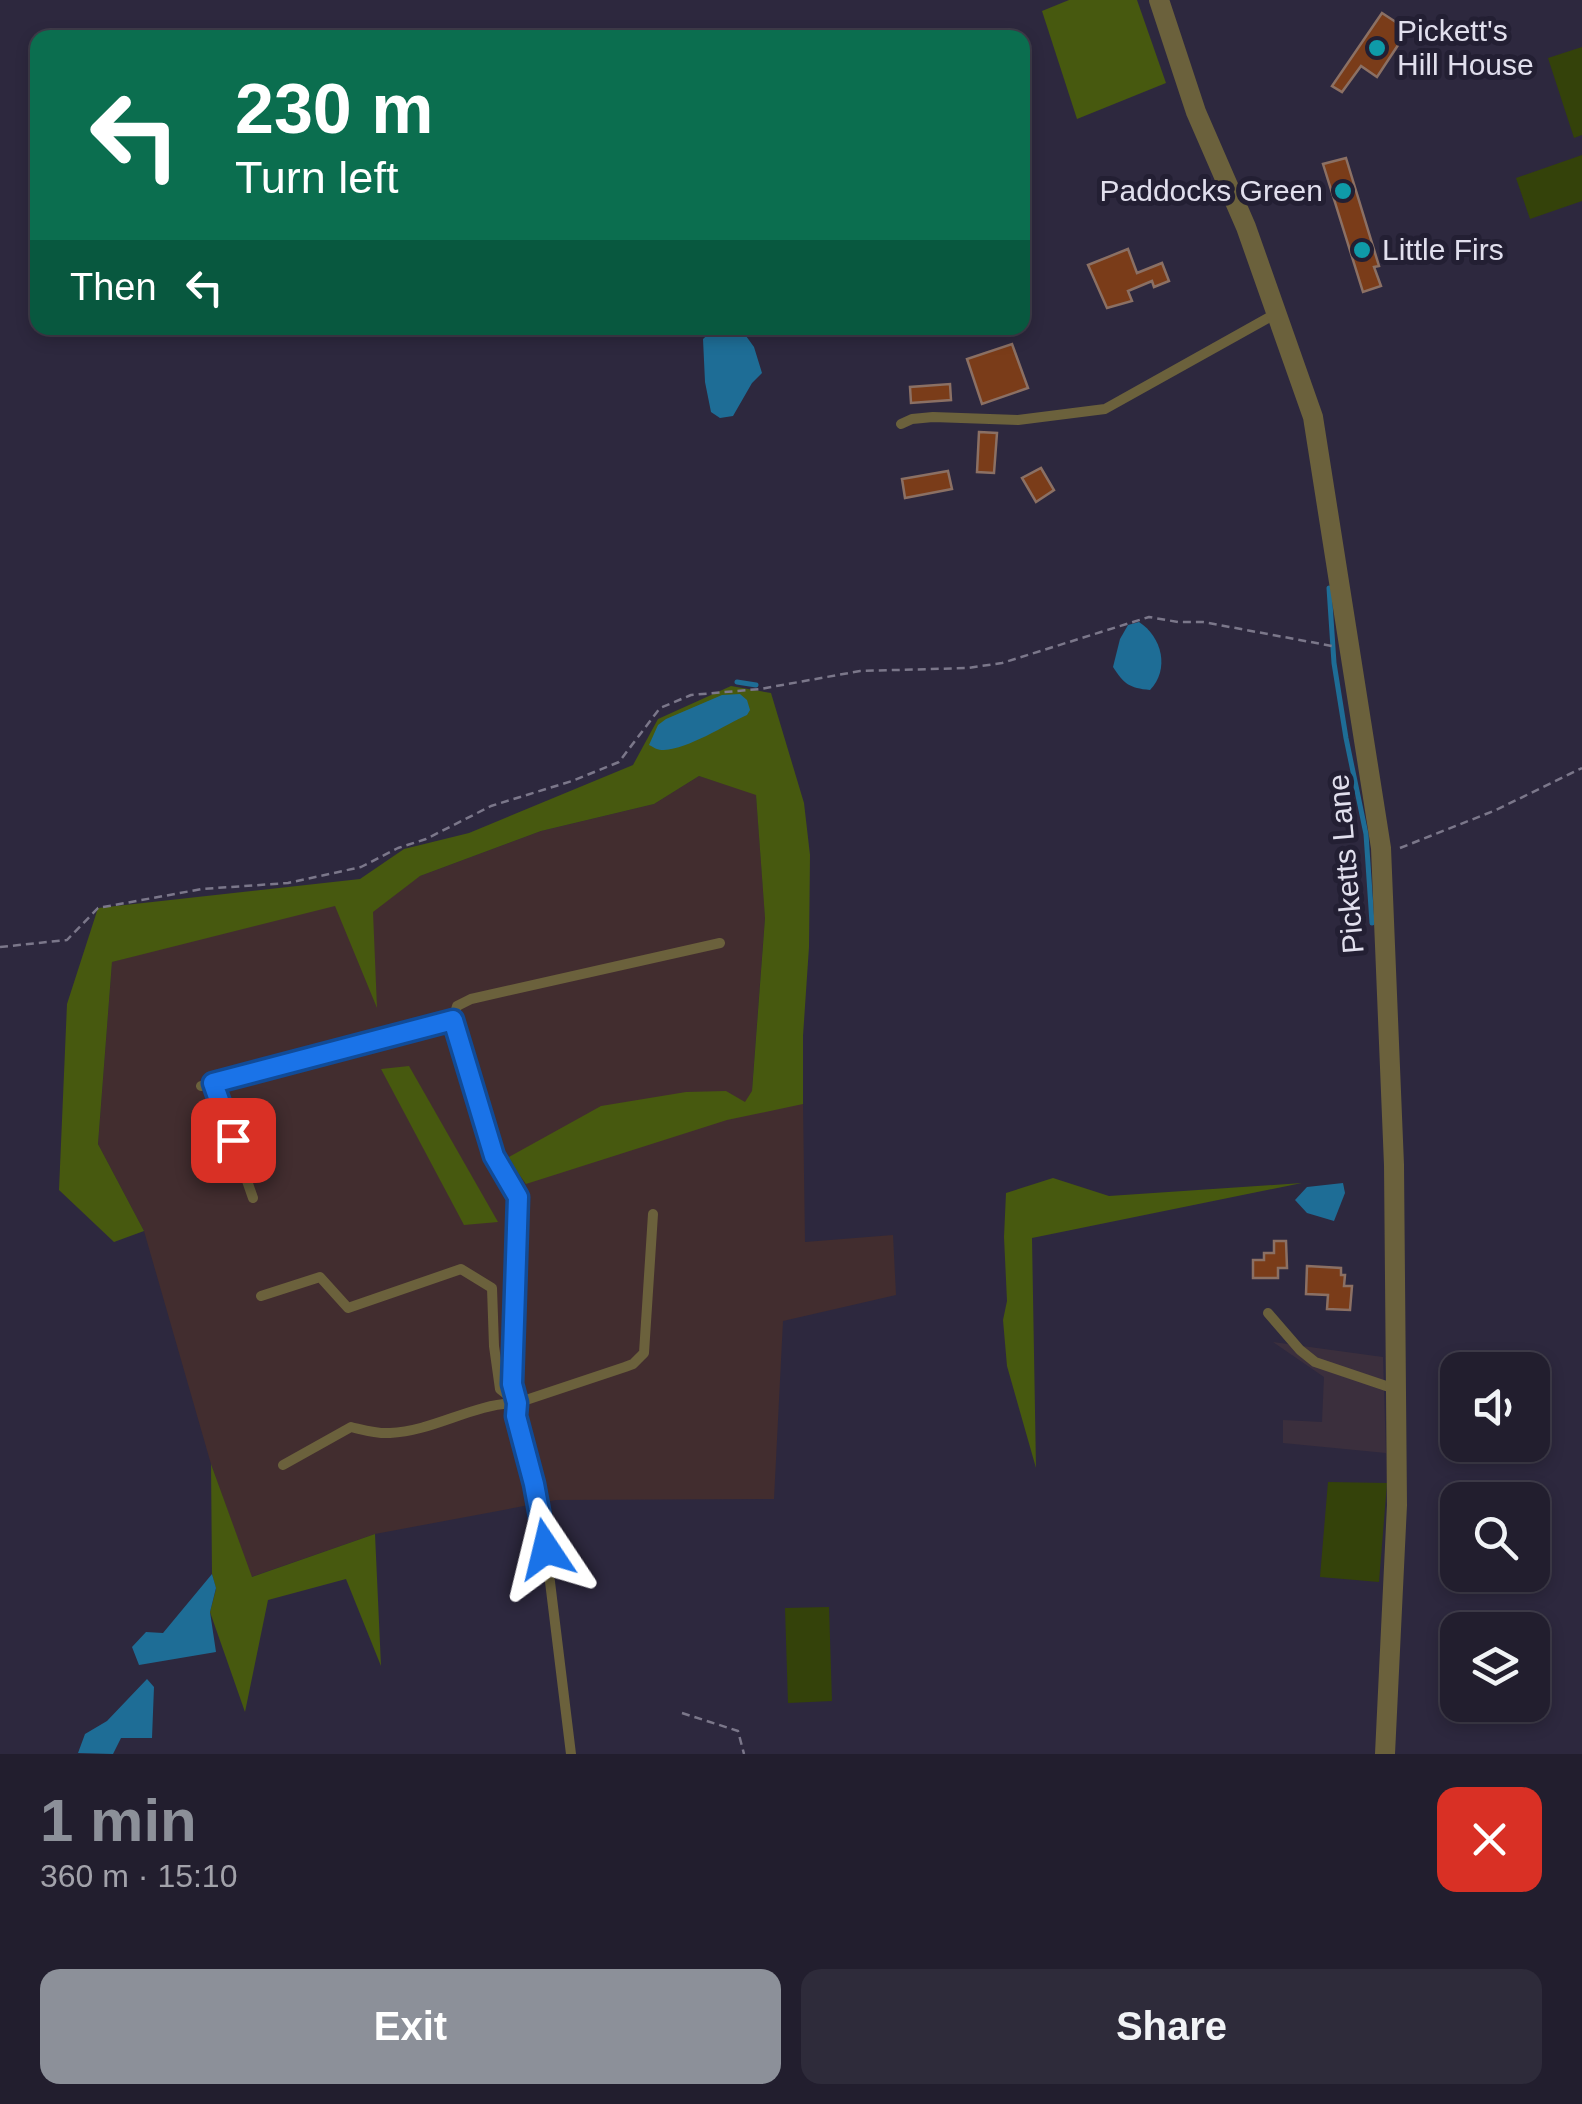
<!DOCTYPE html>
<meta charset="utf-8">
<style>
body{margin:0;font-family:Arial,sans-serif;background:#2e2b3a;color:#f1f3f6;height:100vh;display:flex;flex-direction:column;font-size:38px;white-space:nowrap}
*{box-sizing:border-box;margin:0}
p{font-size:32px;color:#a2a2aa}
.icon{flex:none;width:55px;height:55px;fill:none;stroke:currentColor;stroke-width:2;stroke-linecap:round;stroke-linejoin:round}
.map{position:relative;height:1754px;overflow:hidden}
.side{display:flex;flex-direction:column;background:#221e2e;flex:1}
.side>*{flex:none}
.top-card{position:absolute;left:30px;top:30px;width:1000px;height:305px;border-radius:20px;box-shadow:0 5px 15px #0003,0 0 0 2px #3f3c4a;background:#0b6e4f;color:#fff;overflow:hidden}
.fabs{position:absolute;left:1440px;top:1352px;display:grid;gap:20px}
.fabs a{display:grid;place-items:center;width:110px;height:110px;border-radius:20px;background:#221e2e;box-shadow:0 5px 15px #0003,0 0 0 2px #3f3c4a;font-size:50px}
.pin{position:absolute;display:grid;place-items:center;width:85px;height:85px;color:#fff;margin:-42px;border-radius:20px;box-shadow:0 5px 15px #0006}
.me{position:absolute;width:110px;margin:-55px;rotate:350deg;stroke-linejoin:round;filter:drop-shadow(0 0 8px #0008)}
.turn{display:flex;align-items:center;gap:35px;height:210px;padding:0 40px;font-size:45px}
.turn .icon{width:130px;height:130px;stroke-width:2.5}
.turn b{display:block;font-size:70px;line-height:85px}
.then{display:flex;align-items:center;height:95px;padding:0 40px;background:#0003;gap:20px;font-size:38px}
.round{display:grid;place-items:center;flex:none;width:105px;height:105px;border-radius:20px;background:#2e2b3a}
.headline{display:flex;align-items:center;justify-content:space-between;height:170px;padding:0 40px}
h1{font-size:60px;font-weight:700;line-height:75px;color:#8c9099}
.action{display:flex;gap:20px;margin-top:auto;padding:20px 40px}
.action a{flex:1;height:115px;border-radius:20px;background:#8c9099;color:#fff;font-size:40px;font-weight:700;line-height:115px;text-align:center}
.action a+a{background:#2e2b3a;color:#f1f3f6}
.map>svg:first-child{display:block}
</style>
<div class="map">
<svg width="1582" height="1754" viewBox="0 0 1582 1754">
<rect width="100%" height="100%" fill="#2d283e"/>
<path fill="#3b2f3d" d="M1273 1342 1383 1357 1386 1453 1283 1443V1420L1322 1422 1324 1377Z"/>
<path fill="#422d2f" d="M699 776 756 794 765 917 752 1090 803 1104 805 1242 893 1235 896 1295 783 1321 774 1499 556 1500 375 1534 251 1577 211 1464 144 1231 98 1144 112 962 420 876 541 831 654 804Z"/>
<g fill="#34420a">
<path d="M1582 47V135L1574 138 1548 58Z"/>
<path d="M1582 155V201L1530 219 1516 178Z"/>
<path d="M1328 1482 1387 1483 1379 1582 1320 1577Z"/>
<path d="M829 1607 832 1701 788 1703 785 1608Z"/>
</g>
<g fill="#47590f">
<path d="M1069 0H1137L1166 83 1077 119 1042 11Z"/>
<path d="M731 686 771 693 804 803 810 855 809 947 803 1036V1104L727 1120 526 1184 507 1158 601 1106 686 1092 726 1091 745 1102 752 1091 765 918 756 795 699 776 654 804 541 831 420 876 373 912 377 1008 335 906 112 962 98 1144 144 1231 114 1242 59 1190 67 1004 98 908 360 879 404 849 469 833 633 765 658 719Z"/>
<path d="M409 1066 498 1222 464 1225 381 1069Z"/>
<path d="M1053 1178 1109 1196 1302 1183 1032 1238 1036 1468 1007 1366 1003 1320 1007 1301 1004 1237 1006 1193Z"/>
<path d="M211 1464 252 1577 375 1534 381 1666 346 1579 268 1600 245 1712 210 1612 216 1589 212 1574Z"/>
</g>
<g fill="#1e6d96">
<path d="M724 328 741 329 754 347 762 373 752 383 733 416 720 418 711 412 705 382 703 339 713 330Z"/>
<path d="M1139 622C1162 637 1170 669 1150 690 1129 688 1124 684 1113 667L1120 639 1128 625Z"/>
<path d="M740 694 747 700 750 710 747 715C725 725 688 749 664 750 657 750 655 748 649 745L658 725 666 719 722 695Z"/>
<path d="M1343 1183 1345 1193 1334 1221 1307 1213 1295 1200 1307 1187Z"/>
<path d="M212 1574 216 1588 210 1612 216 1652 139 1665 132 1647 146 1632 163 1633Z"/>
<path d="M147 1679 154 1687 152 1738H121L113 1754 78 1753 85 1734 107 1721Z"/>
</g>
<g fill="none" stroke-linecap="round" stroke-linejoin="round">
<g stroke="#1e6d96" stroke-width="5">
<path d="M1329 588 1334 663 1346 738 1366 834 1372 923"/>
<path d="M737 682 756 685"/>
</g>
</g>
<g fill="#7a3c19" stroke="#8b7064" stroke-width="2.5">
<path d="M1382 13 1408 30 1377 77 1361 66 1342 92 1332 86Z"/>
<path d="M1346 158 1379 266 1374 267 1381 286 1363 292 1323 164Z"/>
<path d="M1128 249 1137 273 1162 263 1169 281 1154 287 1152 281 1128 291 1132 301 1107 308 1088 265Z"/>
<path d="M1012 344 1028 388 982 404 967 359Z"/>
<path d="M950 384 951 400 911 403 910 387Z"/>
<path d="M979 432 997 433 994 473 977 472Z"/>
<path d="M1041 468 1054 490 1036 502 1022 478Z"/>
<path d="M948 471 952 489 905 498 902 479Z"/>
<path d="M1274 1241H1286L1287 1268H1278V1278H1253V1260H1264V1253H1274Z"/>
<path d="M1307 1266 1341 1268V1275H1345L1344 1286H1352L1350 1310 1327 1309 1328 1295 1306 1294Z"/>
</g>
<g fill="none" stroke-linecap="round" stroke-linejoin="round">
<g stroke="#7b778a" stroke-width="2.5" stroke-dasharray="8 5" stroke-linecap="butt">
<path d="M1400 848 1496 810 1582 768"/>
<path d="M0 947 67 940 98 908 202 889 288 883 361 867 398 848 426 839 491 806 572 781 619 762 660 708 691 695 760 689 860 671 968 668 1002 663 1149 617 1178 622H1203L1332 646"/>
<path d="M682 1713 738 1731 744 1754"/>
</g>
<g stroke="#6b613c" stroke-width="10">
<path d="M901 424 912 419 933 417 1018 420 1105 409 1277 313"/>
<path d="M213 1083 253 1198"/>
<path d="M201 1086 453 1021"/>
<path d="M261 1296 320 1277 348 1308 461 1269 492 1288 494 1346 500 1389 516 1402"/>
<path d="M1268 1313 1300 1350 1315 1362 1395 1389"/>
<path d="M517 1403 512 1384 511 1366 519 1197 494 1156 456 1037 453 1021 457 1006 471 999 720 943"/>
<path d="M283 1465 351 1427C364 1430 377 1434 390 1433 434 1431 472 1404 516 1403"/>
<path d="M571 1754 546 1549 534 1484 516 1416 517 1403 625 1367 633 1364 644 1353 653 1214"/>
</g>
<path stroke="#6b613c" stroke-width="20" d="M1159 0 1196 112 1246 227 1313 417 1381 848 1394 1165 1397 1505 1385 1754"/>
</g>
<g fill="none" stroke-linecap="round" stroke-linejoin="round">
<g stroke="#114b97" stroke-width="25">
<path id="route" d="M233 1140 213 1083 453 1020 494 1156 518 1197 512 1384 517 1403 516 1416 534 1484 546 1549"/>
</g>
<use href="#route" stroke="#1a73e8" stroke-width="18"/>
</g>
<g fill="#0f9aa8" stroke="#231f33" stroke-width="4">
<circle cx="1377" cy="48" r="10"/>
<circle cx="1343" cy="191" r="10"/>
<circle cx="1362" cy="250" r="10"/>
</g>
<g text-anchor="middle" stroke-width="10" stroke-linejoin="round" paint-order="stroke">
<g font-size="30" fill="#e1dfed" stroke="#231f33" text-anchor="start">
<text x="1397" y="41">Pickett's<tspan x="1397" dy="34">Hill House</tspan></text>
<text x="1323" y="201" text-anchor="end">Paddocks Green</text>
<text x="1382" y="260">Little Firs</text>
</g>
<g font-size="30" fill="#e1dfed" stroke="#231f33">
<text transform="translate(1346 864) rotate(-95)" y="10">Picketts Lane</text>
</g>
</g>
</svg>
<div class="fabs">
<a><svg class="icon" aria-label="sound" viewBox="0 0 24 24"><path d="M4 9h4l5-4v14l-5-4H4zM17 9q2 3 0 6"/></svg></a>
<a><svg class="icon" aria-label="search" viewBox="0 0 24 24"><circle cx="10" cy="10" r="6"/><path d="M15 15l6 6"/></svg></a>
<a><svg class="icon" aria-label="layers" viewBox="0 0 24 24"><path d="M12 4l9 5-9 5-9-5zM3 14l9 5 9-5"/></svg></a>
</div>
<div class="pin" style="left:233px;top:1140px;background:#d93025"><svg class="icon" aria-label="arrive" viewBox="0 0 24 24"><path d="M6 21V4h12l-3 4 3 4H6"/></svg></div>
<svg class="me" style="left:546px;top:1549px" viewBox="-20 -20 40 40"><path d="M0-17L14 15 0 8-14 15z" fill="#1a73e8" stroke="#fff" stroke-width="4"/></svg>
<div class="top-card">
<div class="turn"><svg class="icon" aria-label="left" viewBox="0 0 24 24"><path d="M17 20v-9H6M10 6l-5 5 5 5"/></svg><div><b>230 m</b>Turn left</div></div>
<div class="then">Then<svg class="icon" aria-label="left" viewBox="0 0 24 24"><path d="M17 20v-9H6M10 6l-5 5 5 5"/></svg></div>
</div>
</div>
<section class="side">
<div class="headline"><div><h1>1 min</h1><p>360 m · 15:10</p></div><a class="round" style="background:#d93025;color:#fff"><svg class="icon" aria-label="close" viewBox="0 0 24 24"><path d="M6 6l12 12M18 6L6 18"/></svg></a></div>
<div class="action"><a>Exit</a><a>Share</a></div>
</section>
